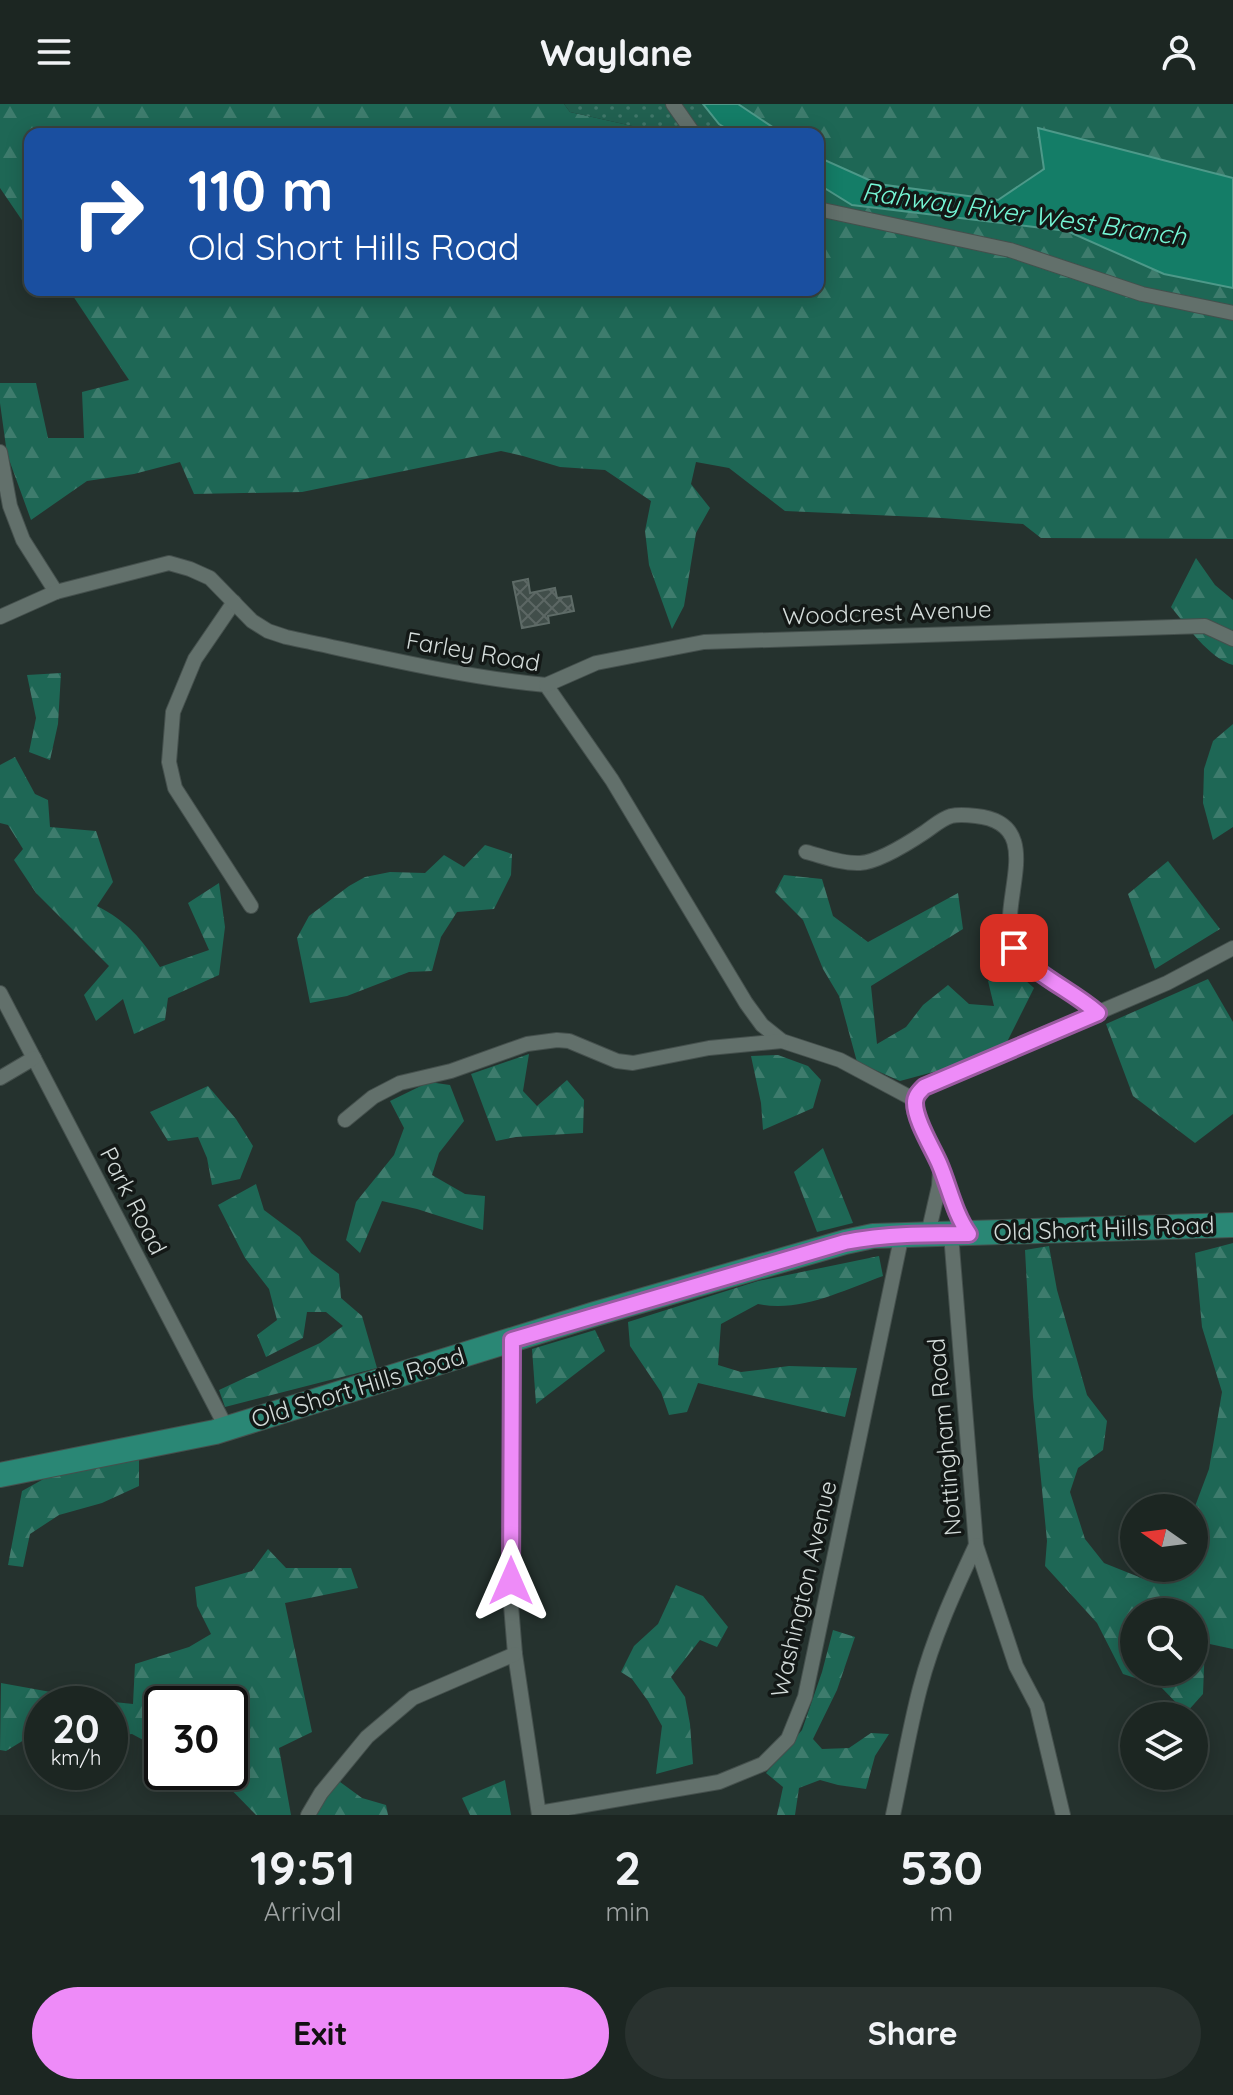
<!DOCTYPE html>
<style>
body{margin:0;font-family:Quicksand,sans-serif;background:#29322f;color:#f1f3f6;height:100vh;display:flex;flex-direction:column;font-size:30px;white-space:nowrap}
*{box-sizing:border-box;margin:0}
p{font-size:26px;color:#a0a5a5}
.icon{flex:none;width:44px;height:44px;fill:none;stroke:currentColor;stroke-width:2;stroke-linecap:round;stroke-linejoin:round}
.map{position:relative;height:1711px;overflow:hidden}
.details{display:flex;flex-direction:column;background:#1c2622;flex:1}
.details>*{flex:none}
.banner{position:absolute;left:24px;top:24px;width:800px;height:168px;border-radius:16px;box-shadow:0 4px 20px #0003,0 0 0 2px #3a4340;background:#1a4fa0;color:#fff;overflow:hidden}
.needle{width:52px;rotate:284deg}
.buttons{position:absolute;left:1120px;top:1390px;display:grid;gap:16px}
.buttons a{display:grid;place-items:center;width:88px;height:88px;border-radius:50%;background:#1c2622;box-shadow:0 4px 20px #0003,0 0 0 2px #3a4340;font-size:40px}
.speed{position:absolute;left:24px;top:1582px;display:flex;gap:16px;font-size:40px;font-weight:700;text-align:center}
.speed>*{display:grid;place-content:center;width:104px;height:104px;border-radius:50%;background:#1c2622;box-shadow:0 4px 20px #0003,0 0 0 2px #3a4340;line-height:1}
.speed small{font-size:20px;font-weight:400}
.speed .limit{border:4px solid #111;border-radius:12px;background:#fff;color:#111}
.pin{position:absolute;display:grid;place-items:center;width:68px;height:68px;color:#fff;margin:-34px;border-radius:16px;box-shadow:0 4px 12px #0006}
.me{position:absolute;width:88px;margin:-44px;rotate:0deg;stroke-linejoin:round;filter:drop-shadow(0 0 6px #0008)}
.turn{display:flex;align-items:center;gap:28px;height:168px;padding:0 32px;font-size:36px}
.turn .icon{width:104px;height:104px;stroke-width:2.5}
.turn b{display:block;font-size:56px;line-height:68px}
.eta{display:flex;justify-content:space-evenly;align-items:center;height:136px;text-align:center}
.eta b{font-size:48px;font-weight:700;line-height:56px}
.primary-button{display:flex;gap:16px;margin-top:auto;padding:16px 32px}
.primary-button a{flex:1;height:92px;border-radius:48px;background:#ee8bf8;color:#111;font-size:32px;font-weight:700;line-height:92px;text-align:center}
.primary-button a+a{background:#29322f;color:#f1f3f6}
header{display:flex;justify-content:space-between;align-items:center;height:104px;padding:0 32px;background:#1c2622;font-size:36px;font-weight:700}
.map>svg:first-child{display:block}
</style>
<header><svg class="icon" aria-label="menu" viewBox="0 0 24 24"><path d="M4 6h16M4 12h16M4 18h16"/></svg>Waylane<svg class="icon" aria-label="person" viewBox="0 0 24 24"><circle cx="12" cy="8" r="4"/><path d="M4 21q1-7 8-7t8 7"/></svg></header>
<div class="map">
<svg width="1233" height="1711" viewBox="0 0 1233 1711">
<defs>
<pattern id="forest-firs" width="22" height="20" patternUnits="userSpaceOnUse" patternTransform="scale(2)"><rect width="22" height="20" fill="#1e6755"/><path d="M5 1l3.5 6h-7zM16 11l3.5 6h-7z" fill="#3e7c6d"/></pattern>
<pattern id="park-dots" width="8" height="8" patternUnits="userSpaceOnUse" patternTransform="scale(2)"><rect width="8" height="8" fill="#216050"/><path d="M2 2h.1M6 6h.1" fill="none" stroke="#407669" stroke-width="1.8" stroke-linecap="round"/></pattern>
<pattern id="building-cross-hatch" width="8" height="8" patternUnits="userSpaceOnUse" patternTransform="scale(2)"><rect width="8" height="8" fill="#414e4a"/><path d="M0 0l8 8M0 8l8-8" fill="none" stroke="#5c6764"/></pattern>
</defs>
<rect width="100%" height="100%" fill="#25322e"/>
<g fill="url(#forest-firs)" fill-rule="evenodd">
<path d="M0 0H564L570 8 668 30H30V128L0 84Z"/>
<path d="M738 0H1233V74L1039 24 1044 65 998 96 878 80 818 53V30H783Z"/>
<path d="M818 80 852 101 1067 127 1164 170 1233 184V435L1041 434 1023 420 942 414 785 407 729 364 696 358 691 380 710 404 696 429 684 502 672 525 649 461 645 427 651 397 605 366 560 363 523 352 501 347 302 388 194 390 180 358 134 370 87 377 31 416 7 350 0 299V279H36L48 334H84L82 288 129 276 69 186H818Z"/>
<path d="M1196 454 1215 481 1233 496V561C1209 554 1187 522 1171 503Z"/>
<path d="M61 569 58 620 50 656 29 648 36 614 27 571Z"/>
<path d="M1233 620V723L1213 736 1203 699 1204 665 1213 637Z"/>
<path d="M15 653 35 690 48 696 50 723 96 727 113 778 97 802C128 818 141 834 160 863L209 846 188 799 219 779 225 823 219 871 168 894 165 916 134 930 123 895 96 917 84 891 109 862 36 789 14 756 23 745 8 721 0 719V661Z"/>
<path d="M485 741 512 750 511 771 494 805 457 808 441 833 432 867 409 868 347 892 310 899 297 834 309 812 349 782 365 773 390 768 425 769 444 751 464 763Z"/>
<path d="M1168 757 1220 825 1155 865 1128 790Z"/>
<path d="M784 771 822 775 833 812 868 838 958 789 963 825 871 882 877 940 906 923 923 901 948 881 969 900 994 902 988 877 1007 860 1034 884 1006 940 937 967 900 977 857 958 839 892 823 865 803 816 775 788Z"/>
<path d="M1208 875 1233 918V1010L1195 1039 1133 992 1106 920Z"/>
<path d="M529 950 523 987 537 1002 567 976 584 996 583 1029 516 1033 496 1037 471 970Z"/>
<path d="M778 951 808 962 821 976 813 1004 763 1026 761 999 751 952Z"/>
<path d="M429 978 450 981 464 1017 439 1049 432 1071 465 1090 485 1092 483 1126 417 1105 382 1097 360 1149 346 1136 356 1098 394 1051 404 1024 390 997Z"/>
<path d="M208 982 236 1015 253 1042 240 1075 212 1081 207 1054 198 1033 168 1037 150 1008Z"/>
<path d="M823 1044 853 1119 817 1128 794 1068Z"/>
<path d="M256 1080 264 1106 300 1133 311 1149 339 1170 341 1194 362 1212 377 1264 225 1303 219 1286 320 1239 343 1222 326 1208H307L303 1234 266 1253 257 1231 277 1216 269 1185 245 1154 218 1101Z"/>
<path d="M1233 1139V1545L1205 1539 1203 1590 1186 1609 1160 1582 1123 1570 1097 1519 1045 1462 1047 1437 1033 1293 1025 1146 1049 1142 1057 1186 1087 1291 1107 1317 1103 1346 1078 1364 1070 1388 1085 1435 1104 1459 1144 1475 1164 1464H1194V1405L1209 1365 1222 1288 1202 1223 1195 1149ZM1134 1508H1194V1568H1134Z"/>
<path d="M879 1152 883 1172C844 1186 800 1209 758 1200L721 1220 718 1261 741 1268 789 1262 857 1264 845 1313 698 1279 687 1308 669 1311 661 1288 630 1242 628 1218 758 1177Z"/>
<path d="M595 1226 605 1247 536 1300 532 1245Z"/>
<path d="M139 1352V1382L102 1399 59 1411 30 1430 23 1463 8 1461 22 1387 49 1372Z"/>
<path d="M268 1445 286 1464H351L358 1484 285 1499 312 1628 279 1644 291 1711H256L217 1671 211 1668H230V1600H162V1646L132 1630 110 1632V1600H42V1625L6 1647 0 1646 1 1579 95 1596 133 1600 135 1560 189 1543 211 1530 197 1502 195 1483 252 1467Z"/>
<path d="M676 1481 703 1492 728 1523 717 1543 700 1536 671 1573 685 1593 690 1620 693 1660 656 1670 662 1622 648 1597 632 1575 621 1568 634 1542 658 1520Z"/>
<path d="M833 1526 855 1533 837 1586 813 1635 822 1645 849 1644 871 1629 889 1630 875 1652 866 1685 838 1681 820 1676 799 1684 795 1711H777L783 1683 766 1669 802 1626 822 1568Z"/>
<path d="M336 1675 362 1694 386 1701 388 1711H315Z"/>
<path d="M505 1676 511 1711H470L462 1694Z"/>
</g>
<path fill="url(#park-dots)" d="M564 0H703L719 20 735 30H668L570 8Z"/>
<g fill="#147d67" stroke="#4d9989" stroke-width="2">
<path d="M703 0H738L783 30H735L719 20Z"/>
<path d="M1038 24 1233 74V184L1164 170 1067 127 852 101 818 80V53L878 80 998 96 1044 65Z"/>
</g>
<path fill="url(#building-cross-hatch)" stroke="#5e6b67" stroke-width="2" d="M528 475 530 489 555 484 557 494 571 492 574 507 548 512 549 519 522 524 513 478Z"/>
<g fill="none" stroke-linecap="round" stroke-linejoin="round">
<g stroke="#45504d" stroke-width="16">
<g id="minor">
<path d="M673 0 694 30"/>
<path d="M818 105 1010 146 1142 190 1233 209"/>
<path d="M0 348 10 402 23 436 56 488"/>
<path d="M234 498 195 555 173 608 169 658 175 684 251 802"/>
<path d="M0 513 56 488 169 459 190 465 210 474 252 517 268 527 286 533C372 551 459 573 546 581L612 676 746 899 762 921 782 937 840 956 915 996"/>
<path d="M546 581 596 559 704 538 1205 522 1233 535"/>
<path d="M806 748C822 752 842 760 860 759 879 758 910 738 925 728 934 722 941 715 951 712 959 710 968 711 976 712 1053 720 991 807 1016 846 1035 875 1072 887 1098 909"/>
<path d="M0 889 227 1325"/>
<path d="M0 974 34 954"/>
<path d="M345 1016 373 993 400 979 451 967 527 940 557 936 569 937 617 957 633 959 709 944 782 937"/>
<path d="M928 1130 939 1082 940 1066"/>
<path d="M951 1130 976 1441 1016 1562 1037 1602 1063 1711"/>
<path d="M969 1130C954 1109 949 1082 939 1059 932 1043 915 1016 915 999 915 992 919 988 924 983L1167 879 1233 844"/>
<path d="M512 1236 511 1501 515 1550 539 1711"/>
<path d="M539 1709 719 1678 763 1660 788 1635 805 1593 902 1130"/>
<path d="M308 1711 321 1689 367 1633 413 1594 515 1550"/>
<path d="M893 1711C902 1669 909 1626 920 1584 933 1534 954 1488 976 1441"/>
</g>
</g>
<g stroke="#45504d" stroke-width="26">
<path id="primary" d="M0 1371 215 1328 595 1210 845 1138 873 1132 1233 1121"/>
</g>
<use href="#minor" stroke="#62706b" stroke-width="14"/>
<use href="#primary" stroke="#2a8775" stroke-width="24"/>
</g>
<g fill="none" stroke-linecap="round" stroke-linejoin="round">
<g stroke="#9b5aa1" stroke-width="20">
<path id="route" d="M511 1477 512 1236 845 1138C886 1130 927 1130 969 1130 954 1109 949 1082 939 1059 932 1043 915 1016 915 999 915 992 919 988 924 983L1098 909C1070 885 1037 873 1014 844"/>
</g>
<use href="#route" stroke="#ee8bf8" stroke-width="14"/>
</g>
<g text-anchor="middle" stroke-width="7" stroke-linejoin="round" paint-order="stroke">
<g font-size="24" fill="#d3dbd9" stroke="#131816">
<text transform="translate(887 509) rotate(-2)" y="8">Woodcrest Avenue</text>
<text transform="translate(473 548) rotate(10)" y="8">Farley Road</text>
<text transform="translate(133 1097) rotate(63)" y="8">Park Road</text>
<text transform="translate(1104 1125) rotate(-2)" y="8">Old Short Hills Road</text>
<text transform="translate(358 1284) rotate(-17)" y="8">Old Short Hills Road</text>
<text transform="translate(945 1333) rotate(-95)" y="8">Nottingham Road</text>
<text transform="translate(804 1485) rotate(-77)" y="8">Washington Avenue</text>
</g>
<g font-size="26" font-style="italic" fill="#75f6d5" stroke="#131816">
<text transform="translate(1024 110) rotate(8)" y="9">Rahway River West Branch</text>
</g>
</g>
</svg>
<div class="buttons">
<a><svg class="needle" viewBox="-14 -14 28 28"><path d="M0-13l5 13h-10z" fill="#e53935"/><path d="M0 13l5-13h-10z" fill="#a0a5a5"/></svg></a>
<a><svg class="icon" aria-label="search" viewBox="0 0 24 24"><circle cx="10" cy="10" r="6"/><path d="M15 15l6 6"/></svg></a>
<a><svg class="icon" aria-label="layers" viewBox="0 0 24 24"><path d="M12 4l9 5-9 5-9-5zM3 14l9 5 9-5"/></svg></a>
</div>
<div class="speed"><div>20<small>km/h</small></div><div class="limit">30</div></div>
<div class="pin" style="left:1014px;top:844px;background:#d93025"><svg class="icon" aria-label="arrive" viewBox="0 0 24 24"><path d="M6 21V4h12l-3 4 3 4H6"/></svg></div>
<svg class="me" style="left:511px;top:1477px" viewBox="-20 -20 40 40"><path d="M0-17L14 15 0 8-14 15z" fill="#ee8bf8" stroke="#fff" stroke-width="4"/></svg>
<div class="banner">
<div class="turn"><svg class="icon" aria-label="right" viewBox="0 0 24 24"><path d="M7 20v-9h11M14 6l5 5-5 5"/></svg><div><b>110 m</b>Old Short Hills Road</div></div>
</div>
</div>
<section class="details">
<div class="eta">
<div><b>19:51</b><p>Arrival</p></div>
<div><b>2</b><p>min</p></div>
<div><b>530</b><p>m</p></div>
</div>
<div class="primary-button"><a>Exit</a><a>Share</a></div>
</section>
